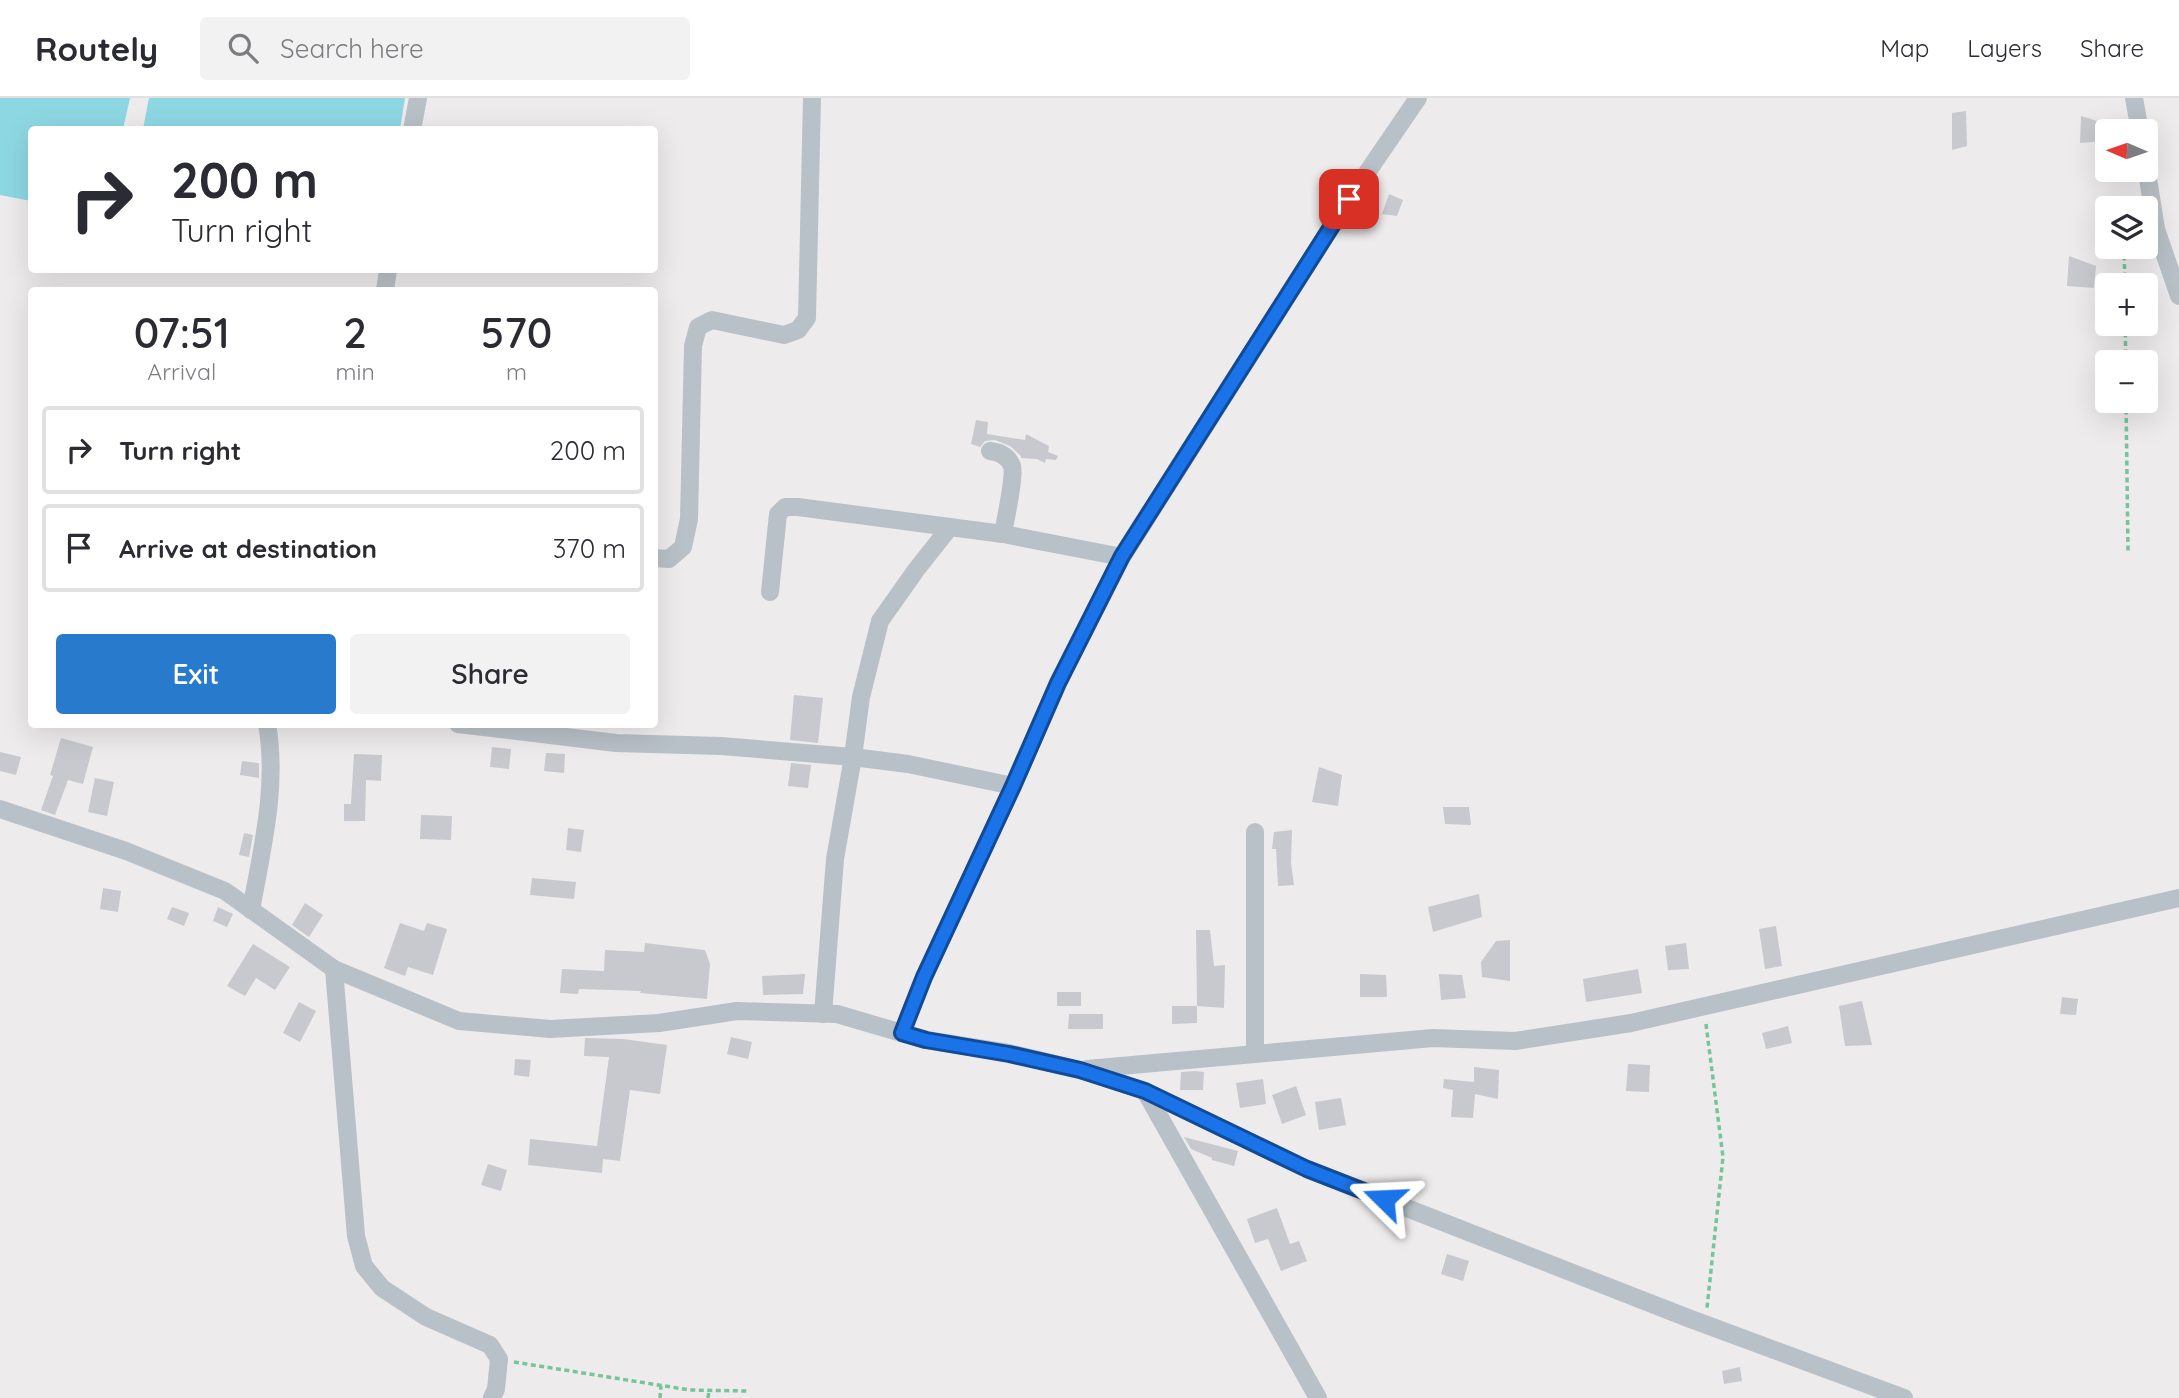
<!DOCTYPE html>
<meta charset="utf-8">
<style>
body{margin:0;font-family:Quicksand,sans-serif;background:#f2f2f3;color:#2b2b33;height:100vh;display:flex;flex-direction:column;font-size:26px;white-space:nowrap}
*{box-sizing:border-box;margin:0}
p{font-size:23px;color:#7c7c81}
.icon{flex:none;width:38px;height:38px;fill:none;stroke:currentColor;stroke-width:2;stroke-linecap:round;stroke-linejoin:round}
.map{position:relative;flex:1;overflow:hidden}
.details{position:absolute;left:28px;top:189px;width:630px;height:441px;display:flex;flex-direction:column;background:#fff;border-radius:7px;box-shadow:0 7px 28px #0002}
.details>*{flex:none}
.banner{position:absolute;left:28px;top:28px;width:630px;height:147px;border-radius:7px;box-shadow:0 7px 28px #0002;background:#fff;color:#2b2b33;overflow:hidden}
.needle{width:46px;rotate:272deg}
.controls{position:absolute;left:2095px;top:21px;display:grid;gap:14px}
.controls a{display:grid;place-items:center;width:63px;height:63px;border-radius:7px;background:#fff;box-shadow:0 7px 28px #0002;font-size:35px}
.pin{position:absolute;display:grid;place-items:center;width:60px;height:60px;color:#fff;margin:-30px;border-radius:14px;box-shadow:0 4px 10px #0006}
.me{position:absolute;width:77px;margin:-38px;rotate:291deg;stroke-linejoin:round;filter:drop-shadow(0 0 5px #0008)}
.turn{display:flex;align-items:center;gap:24px;height:147px;padding:0 28px;font-size:32px}
.turn .icon{width:91px;height:91px;stroke-width:2.5}
.turn b{display:block;font-size:49px;line-height:60px}
.eta{display:flex;justify-content:space-evenly;align-items:center;height:119px;text-align:center}
.eta b{font-size:42px;font-weight:600;line-height:49px}
.primary-button{display:flex;gap:14px;margin-top:auto;padding:14px 28px}
.primary-button a{flex:1;height:80px;border-radius:7px;background:#287acc;color:#fff;font-size:28px;font-weight:600;line-height:80px;text-align:center}
.primary-button a+a{background:#f2f2f3;color:#2b2b33}
ul{padding:0;list-style:none}
li{display:flex;align-items:center;gap:21px;height:88px;margin:0 14px 10px;padding:0 14px;border:4px solid #e1e1e2;border-radius:7px}
li div{flex:1}
li b{display:block;font-size:26px}
li em{font-style:normal}
header{display:flex;align-items:center;gap:42px;box-sizing:border-box;height:98px;padding:0 35px;background:#fff;border-bottom:2px solid #e1e1e2}
header strong{font-size:33px}
nav{display:flex;gap:38px;margin-inline-start:auto;font-size:24px}
.search{width:490px;height:63px;background:#f2f2f3;display:flex;align-items:center;gap:18px;box-sizing:border-box;padding:0 24px;border-radius:7px;color:#7c7c81;font-size:26px}
.map>svg:first-child{display:block}
</style>
<header>
<strong>Routely</strong>
<div class="search"><svg class="icon" aria-label="search" viewBox="0 0 24 24"><circle cx="10" cy="10" r="6"/><path d="M15 15l6 6"/></svg>Search here</div>
<nav><a>Map</a><a>Layers</a><a>Share</a></nav>
</header>
<div class="map">
<svg width="2179" height="1300" viewBox="0 0 2179 1300">
<rect width="100%" height="100%" fill="#eeebec"/>
<g fill="#8dd7e3">
<path d="M0 0H130L123 31 32 32 31 103 0 97Z"/>
<path d="M149 0H405L400 31H143Z"/>
</g>
<g fill="#c7c9ce">
<path d="M1966 13 1967 48 1952 52V15Z"/>
<path d="M2081 18 2107 26V43L2080 45Z"/>
<path d="M1389 96 1403 102 1397 118 1382 116Z"/>
<path d="M2069 158 2096 168 2094 190 2067 188Z"/>
<path d="M976 322 988 324 987 336 1025 342 1026 336 1049 348 1048 354 1058 358 1056 362 1046 361 1045 365 1037 361 1021 360V358L1010 348 995 342 985 343 980 349 971 346Z"/>
<path d="M794 597 823 600 818 645 790 642Z"/>
<path d="M61 640 93 649 83 686 68 682 55 717 41 712 53 678 50 677Z"/>
<path d="M492 649 511 651 509 671 490 669Z"/>
<path d="M0 654 21 659 16 677 0 673Z"/>
<path d="M546 655 565 656 564 675 544 673Z"/>
<path d="M354 656 382 657 381 683 366 682 365 723H344V706H351Z"/>
<path d="M242 663 259 665V680L240 677Z"/>
<path d="M791 665 811 667 808 690 788 688Z"/>
<path d="M1319 669 1342 677 1338 708 1312 704Z"/>
<path d="M95 680 114 684 107 718 88 714Z"/>
<path d="M1443 709H1469L1471 727 1445 726Z"/>
<path d="M421 717 452 718 451 742 420 741Z"/>
<path d="M568 730 584 732 581 754 566 752Z"/>
<path d="M1292 732 1291 765 1294 787 1278 788 1276 751H1272L1274 734Z"/>
<path d="M244 735 253 737 249 759 239 757Z"/>
<path d="M532 780 576 784 574 801 530 797Z"/>
<path d="M103 790 121 793 118 814 100 811Z"/>
<path d="M1479 796 1482 819 1433 834 1428 809Z"/>
<path d="M305 805 323 817 309 839 292 827Z"/>
<path d="M172 809 189 815 184 828 167 821Z"/>
<path d="M218 809 233 816 227 829 213 823Z"/>
<path d="M400 825 424 833 427 825 447 831 433 877 408 869 405 878 384 870Z"/>
<path d="M1776 828 1782 868 1765 871 1759 831Z"/>
<path d="M1196 832H1210L1214 868 1225 867 1224 910 1197 908Z"/>
<path d="M1510 842V883L1482 879 1481 864 1496 843Z"/>
<path d="M645 845 705 852 710 866 707 901 640 895 641 893 579 891 578 896 560 895 562 871 604 873 605 852 644 854Z"/>
<path d="M1686 845 1689 871 1668 872 1665 848Z"/>
<path d="M253 846 290 869 275 892 256 880 245 898 227 888Z"/>
<path d="M1638 871 1642 895 1586 904 1583 881Z"/>
<path d="M805 876 803 896 763 897 762 878Z"/>
<path d="M1360 876 1386 877 1387 899H1360Z"/>
<path d="M1439 876 1462 877 1466 900 1441 902Z"/>
<rect x="1057" y="894" width="24" height="14"/>
<path d="M2062 899 2078 901 2076 917 2060 916Z"/>
<path d="M1862 903 1872 947 1845 948 1839 908Z"/>
<path d="M299 904 316 913 300 944 283 935Z"/>
<path d="M1172 908H1197V925L1172 926Z"/>
<path d="M1069 916H1103V931H1068Z"/>
<path d="M1788 928 1792 945 1766 951 1762 935Z"/>
<path d="M731 939 752 944 748 961 727 956Z"/>
<path d="M585 940 623 941 667 947 660 996 630 992 620 1063 603 1061 602 1075 528 1067 530 1041 597 1048 609 959 584 958Z"/>
<path d="M515 961 531 962 529 979 514 977Z"/>
<path d="M1628 966 1650 967 1649 994 1626 993Z"/>
<path d="M1474 969 1499 972 1498 1001 1475 996 1473 1020 1451 1019 1453 992 1443 990 1444 981 1474 984Z"/>
<path d="M1195 973 1204 974 1203 992H1180L1181 974Z"/>
<path d="M1263 981 1266 1006 1240 1010 1236 985Z"/>
<path d="M1296 988 1306 1017 1282 1026 1272 997Z"/>
<path d="M1341 1000 1346 1027 1319 1032 1315 1004Z"/>
<path d="M1184 1039 1238 1053 1234 1068 1212 1062V1060L1191 1051Z"/>
<path d="M488 1066 507 1072 501 1093 481 1087Z"/>
<path d="M1277 1110 1290 1146 1299 1143 1307 1163 1281 1173 1268 1141 1255 1145 1247 1121Z"/>
<path d="M1447 1156 1469 1163 1463 1183 1441 1176Z"/>
<path d="M1740 1269 1742 1283 1724 1286 1722 1273Z"/>
</g>
<g fill="none" stroke-linecap="round" stroke-linejoin="round">
<g stroke="#78c499" stroke-width="3.5" stroke-dasharray="5 3.5" stroke-linecap="butt">
<path d="M2124 149 2125 187"/>
<path d="M2125 226 2126 264"/>
<path d="M2126 303 2128 453"/>
<path d="M1706 926 1723 1059 1707 1210"/>
<path d="M514 1264 690 1292 747 1293"/>
<path d="M660 1300 661 1288"/>
<path d="M708 1300 709 1293"/>
</g>
<g stroke="#b8c1c7" stroke-width="18">
<path d="M2134 0 2140 33"/>
<path d="M412 32 418 0"/>
<path d="M2146 68 2156 131 2179 198"/>
<path d="M385 192 388 172"/>
<path d="M990 353C1000 354 1008 358 1012 368 1015 379 1005 423 1003 436"/>
<path d="M654 460 669 461 683 449 689 421 693 248 698 229 712 222 784 237 798 232 807 220 812 0"/>
<path d="M770 494 778 416 785 409H798L1003 436 1122 459"/>
<path d="M458 626 616 645 721 648 853 659 908 666 1013 688"/>
<path d="M0 711 126 753 225 793 334 871 459 923 550 931 659 925 737 913 837 916 926 942 1009 955 1080 972 1145 993 1307 1071 1688 1220 1904 1300"/>
<path d="M251 812C262 751 278 688 267 626"/>
<path d="M334 871 356 1138 364 1168 382 1190 426 1219 490 1247 499 1261 496 1291 492 1300"/>
<path d="M823 916 835 761 853 659 861 599 880 523 916 472 950 429"/>
<path d="M902 935 924 879 1013 688 1058 585 1122 459 1349 101 1418 0"/>
<path d="M1255 955V734"/>
<path d="M1087 971 1433 940 1515 943 1631 925 2179 800"/>
<path d="M1145 993 1318 1300"/>
</g>
</g>
<g fill="none" stroke-linecap="round" stroke-linejoin="round">
<g stroke="#114b97" stroke-width="18">
<path id="route" d="M1349 101 1122 458 1058 585 1013 688 924 879 902 935 926 942 1009 956 1080 972 1145 993 1307 1071 1384 1101"/>
</g>
<use href="#route" stroke="#1a73e8" stroke-width="12"/>
</g>
</svg>
<div class="controls">
<a><svg class="needle" viewBox="-14 -14 28 28"><path d="M0-13l5 13h-10z" fill="#e53935"/><path d="M0 13l5-13h-10z" fill="#7c7c81"/></svg></a>
<a><svg class="icon" aria-label="layers" viewBox="0 0 24 24"><path d="M12 4l9 5-9 5-9-5zM3 14l9 5 9-5"/></svg></a>
<a>+</a>
<a>−</a>
</div>
<div class="pin" style="left:1349px;top:101px;background:#d93025"><svg class="icon" aria-label="arrive" viewBox="0 0 24 24"><path d="M6 21V4h12l-3 4 3 4H6"/></svg></div>
<svg class="me" style="left:1384px;top:1101px" viewBox="-20 -20 40 40"><path d="M0-17L14 15 0 8-14 15z" fill="#1a73e8" stroke="#fff" stroke-width="4"/></svg>
<div class="banner">
<div class="turn"><svg class="icon" aria-label="right" viewBox="0 0 24 24"><path d="M7 20v-9h11M14 6l5 5-5 5"/></svg><div><b>200 m</b>Turn right</div></div>
</div>
<section class="details">
<div class="eta">
<div><b>07:51</b><p>Arrival</p></div>
<div><b>2</b><p>min</p></div>
<div><b>570</b><p>m</p></div>
</div>
<ul>
<li><svg class="icon" aria-label="right" viewBox="0 0 24 24"><path d="M7 20v-9h11M14 6l5 5-5 5"/></svg><div><b>Turn right</b></div><em>200 m</em></li>
<li><svg class="icon" aria-label="arrive" viewBox="0 0 24 24"><path d="M6 21V4h12l-3 4 3 4H6"/></svg><div><b>Arrive at destination</b></div><em>370 m</em></li>
</ul>
<div class="primary-button"><a>Exit</a><a>Share</a></div>
</section>
</div>
